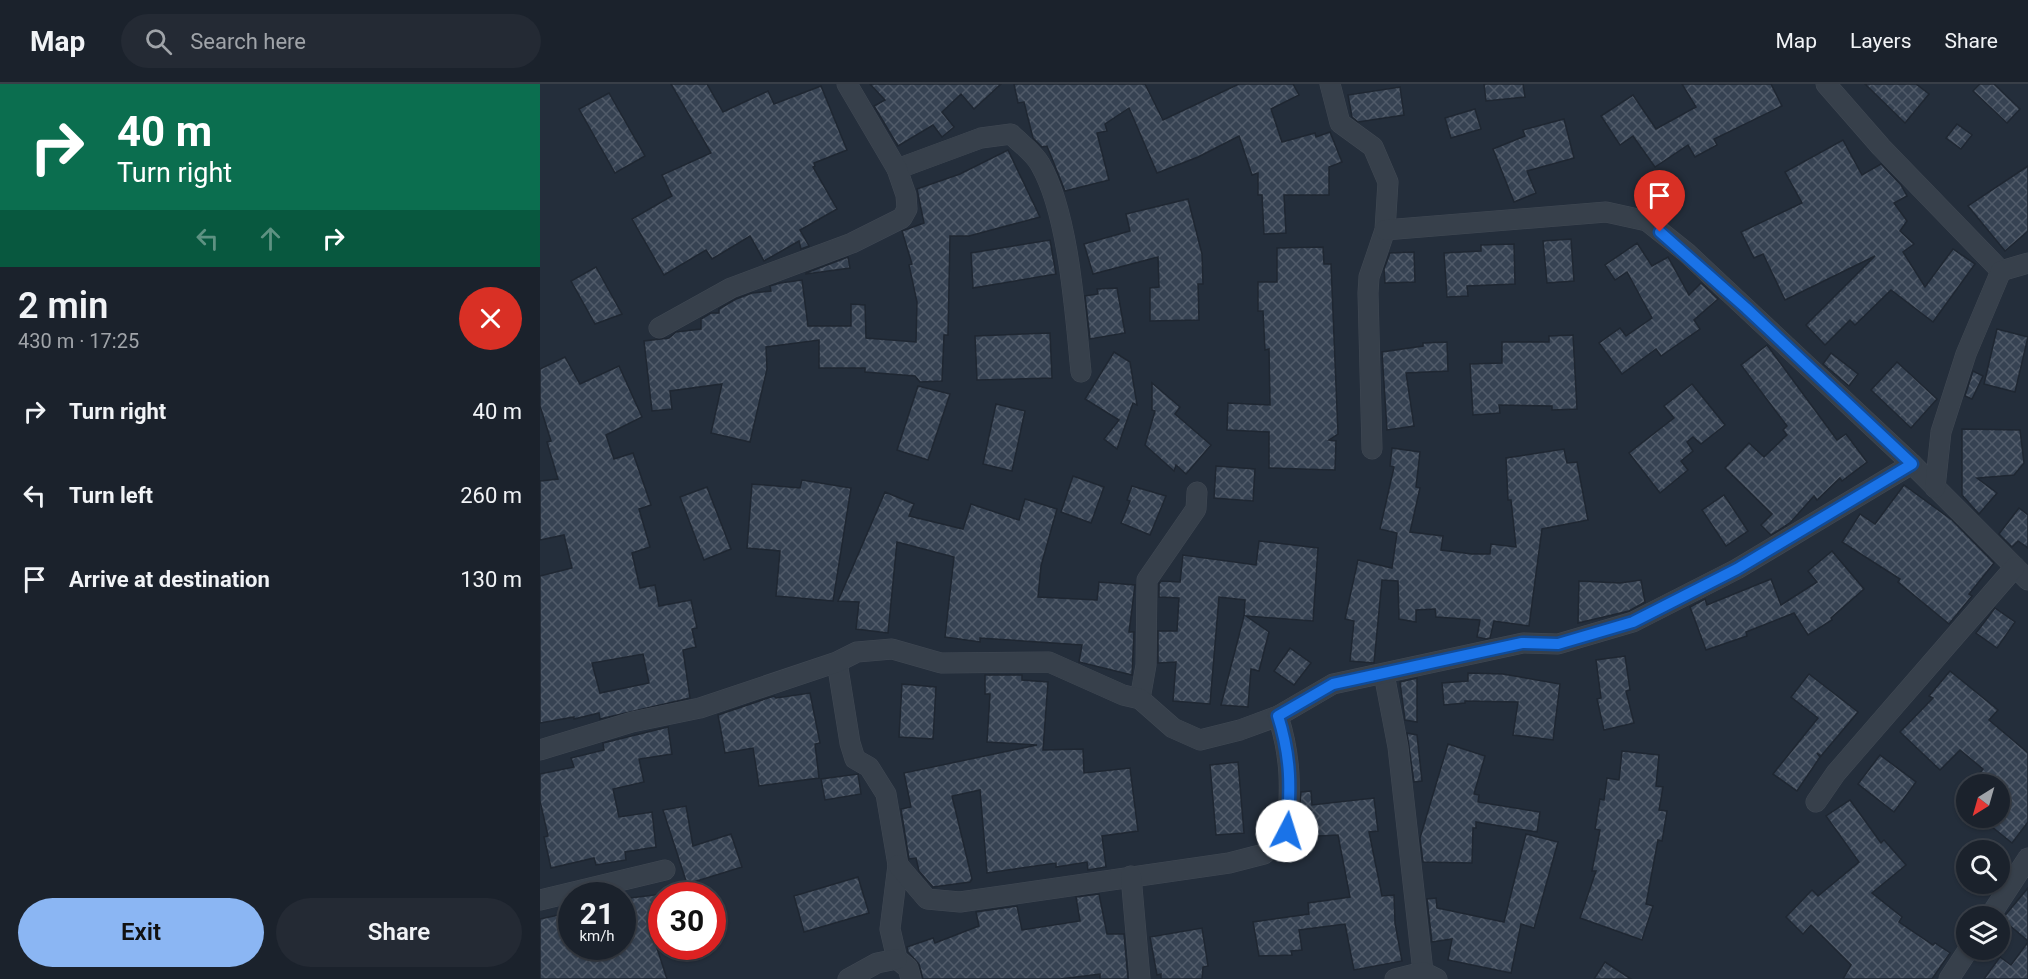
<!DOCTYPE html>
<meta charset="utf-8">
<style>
body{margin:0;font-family:Roboto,sans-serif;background:#242a34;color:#f1f3f6;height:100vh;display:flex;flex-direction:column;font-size:22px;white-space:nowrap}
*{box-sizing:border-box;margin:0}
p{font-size:20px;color:#a0a4a9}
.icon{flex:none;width:33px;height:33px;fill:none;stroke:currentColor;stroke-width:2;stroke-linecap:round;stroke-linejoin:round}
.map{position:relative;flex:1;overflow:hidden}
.sheet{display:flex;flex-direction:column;background:#1b222c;width:540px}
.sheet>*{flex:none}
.banner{background:#0b6e4f;color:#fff;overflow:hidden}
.needle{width:39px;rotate:217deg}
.controls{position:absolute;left:1416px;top:690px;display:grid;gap:12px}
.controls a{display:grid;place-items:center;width:54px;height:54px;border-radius:50%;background:#1b222c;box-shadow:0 2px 4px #0004,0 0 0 2px #393f48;font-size:30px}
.speed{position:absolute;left:18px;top:798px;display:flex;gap:12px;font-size:30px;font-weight:700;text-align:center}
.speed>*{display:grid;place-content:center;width:78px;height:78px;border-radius:50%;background:#1b222c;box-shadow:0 2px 4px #0004,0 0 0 2px #393f48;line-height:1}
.speed small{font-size:15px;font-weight:400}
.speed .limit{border:9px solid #d22;background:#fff;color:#111}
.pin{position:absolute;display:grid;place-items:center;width:51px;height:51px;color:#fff;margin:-62px -26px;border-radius:50% 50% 50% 0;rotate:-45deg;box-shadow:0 0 6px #0007}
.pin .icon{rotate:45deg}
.me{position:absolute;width:66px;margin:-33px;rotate:5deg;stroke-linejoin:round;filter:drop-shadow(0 0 4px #0008)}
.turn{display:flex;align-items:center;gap:21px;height:126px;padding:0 18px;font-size:27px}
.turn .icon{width:78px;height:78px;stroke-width:2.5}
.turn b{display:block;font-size:42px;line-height:51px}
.lanes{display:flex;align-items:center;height:57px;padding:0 18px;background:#0003;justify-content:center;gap:30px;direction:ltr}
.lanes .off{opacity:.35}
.round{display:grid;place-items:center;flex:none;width:63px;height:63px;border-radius:32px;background:#242a34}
.head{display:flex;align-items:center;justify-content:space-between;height:102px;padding:0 18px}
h1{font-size:36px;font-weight:600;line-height:45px}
.cta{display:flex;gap:12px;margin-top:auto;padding:12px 18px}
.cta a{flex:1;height:69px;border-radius:36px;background:#8bb6f3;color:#111;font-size:24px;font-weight:600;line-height:69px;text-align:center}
.cta a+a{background:#242a34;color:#f1f3f6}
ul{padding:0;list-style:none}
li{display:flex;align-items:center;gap:18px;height:84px;padding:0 18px}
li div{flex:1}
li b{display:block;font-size:22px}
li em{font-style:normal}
header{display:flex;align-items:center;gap:36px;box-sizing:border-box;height:84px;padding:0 30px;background:#1b222c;border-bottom:2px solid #393f48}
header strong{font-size:28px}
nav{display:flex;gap:33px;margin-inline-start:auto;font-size:21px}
.search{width:420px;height:54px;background:#242a34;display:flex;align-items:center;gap:15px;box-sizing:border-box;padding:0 21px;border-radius:33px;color:#a0a4a9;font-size:22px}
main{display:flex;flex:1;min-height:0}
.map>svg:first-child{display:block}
</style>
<header>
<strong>Map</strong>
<div class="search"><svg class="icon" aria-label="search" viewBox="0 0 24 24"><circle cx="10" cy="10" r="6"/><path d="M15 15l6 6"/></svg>Search here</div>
<nav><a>Map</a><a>Layers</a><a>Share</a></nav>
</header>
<main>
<section class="sheet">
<div class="banner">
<div class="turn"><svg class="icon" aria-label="right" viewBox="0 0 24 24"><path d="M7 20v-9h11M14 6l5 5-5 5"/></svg><div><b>40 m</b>Turn right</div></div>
<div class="lanes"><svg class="icon off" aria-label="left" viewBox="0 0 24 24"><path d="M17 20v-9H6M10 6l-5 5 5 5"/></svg><svg class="icon off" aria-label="ahead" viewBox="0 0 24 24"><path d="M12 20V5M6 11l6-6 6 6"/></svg><svg class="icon" aria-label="right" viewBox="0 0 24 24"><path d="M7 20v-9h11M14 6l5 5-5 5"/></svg></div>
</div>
<div class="head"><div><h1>2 min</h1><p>430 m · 17:25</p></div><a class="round" style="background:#d93025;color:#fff"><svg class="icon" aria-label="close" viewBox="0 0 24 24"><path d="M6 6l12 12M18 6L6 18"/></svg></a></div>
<ul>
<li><svg class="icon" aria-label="right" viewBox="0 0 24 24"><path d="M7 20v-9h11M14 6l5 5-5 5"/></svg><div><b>Turn right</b></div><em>40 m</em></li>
<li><svg class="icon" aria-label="left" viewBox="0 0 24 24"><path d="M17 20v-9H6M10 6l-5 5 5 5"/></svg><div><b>Turn left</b></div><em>260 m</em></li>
<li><svg class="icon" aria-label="arrive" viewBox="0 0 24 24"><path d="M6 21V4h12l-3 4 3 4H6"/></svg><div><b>Arrive at destination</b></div><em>130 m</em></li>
</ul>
<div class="cta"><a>Exit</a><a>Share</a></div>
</section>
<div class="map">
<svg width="1488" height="895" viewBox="0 0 1488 895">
<defs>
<pattern id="building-cross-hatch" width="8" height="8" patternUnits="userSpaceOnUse" patternTransform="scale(1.5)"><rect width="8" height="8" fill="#364252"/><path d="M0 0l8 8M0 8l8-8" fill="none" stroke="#515b69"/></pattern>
</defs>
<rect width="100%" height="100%" fill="#242e3b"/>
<g fill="url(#building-cross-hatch)" stroke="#1f2732" stroke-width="1.5" fill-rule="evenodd">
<path d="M131 0H167L183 28 228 7 234 20 281 2 307 66 274 79 275 82 273 83 297 125 260 146 269 162 261 165 259 157 224 177 210 152 172 175 166 166 124 191 92 135 132 112 122 91 171 69Z"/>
<path d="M330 0H461L434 25 421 10 402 28 414 43 402 53 393 41 358 62 334 22 345 16Z"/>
<path d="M474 0H605L623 36 699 0H753L759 11 731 25 742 58 775 49 776 53 790 48 802 78 789 83V111H744L746 149 724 150 722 111H718V89L712 91 699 52 658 73 617 89 589 24 565 40 567 47 557 49 569 96 525 107 507 62 502 63 493 54 484 18 478 19Z"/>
<path d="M944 0H983L985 13 946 17Z"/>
<path d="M1142 0H1231L1242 22 1174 55 1177 61 1155 73 1148 61 1115 83 1093 52 1080 61 1061 32 1093 11 1116 45 1156 23Z"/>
<path d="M1325 0H1376L1389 10 1365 39Z"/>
<path d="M1440 0H1454L1480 25 1467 39 1433 7Z"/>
<path d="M860 3 864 31 818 38 812 33 808 11Z"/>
<path d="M69 9 105 72 75 89 39 25Z"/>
<path d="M935 25 941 45 911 54 905 34Z"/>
<path d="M1024 35 1034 74 987 87 996 109 974 118 953 65 985 52 983 46Z"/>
<path d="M1417 40 1432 51 1421 65 1406 54Z"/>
<path d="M1303 56 1322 91 1341 80 1361 101 1367 112 1354 119 1367 137 1360 147 1374 160 1363 168 1385 203 1413 165 1435 180 1393 238 1351 206 1315 241 1310 236 1285 261 1266 241 1335 172 1245 216 1223 170 1214 174 1201 148 1262 119 1245 88Z"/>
<path d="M468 66 500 133 429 152H410L408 251H404L402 297 380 298 375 292 325 288V284H279V256L226 263 227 285 210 358 171 349 182 300 130 307 132 325 112 327 104 257 129 254 136 248 161 245V235L171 229H179V225L196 215 212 209 231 207 230 202 240 199 262 196 268 242H311V220L325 221 326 254 376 258 377 218 369 181 372 180 362 147 384 139 377 105 420 90Z"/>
<path d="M1488 82V147L1465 167 1428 122Z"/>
<path d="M648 115 662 170 663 200H658L659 236 610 237V204L619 203 618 173 553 190 544 160 590 147 586 130Z"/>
<path d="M1031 155 1034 197 1007 199 1003 157Z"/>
<path d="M510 156 516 190 433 204 431 169Z"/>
<path d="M1097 159 1112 182 1128 173 1149 211 1161 199 1178 215 1154 236 1160 245 1121 272 1116 265 1082 290 1059 259 1080 244 1086 252 1112 234 1087 188 1075 196 1065 181Z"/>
<path d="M974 160 975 200 927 202 928 212 907 213 904 169 941 167V161Z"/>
<path d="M783 163 784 180H791L798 350 789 356 796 357 795 386 729 384V348L687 346 688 319 730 321 729 265 725 266 723 227H718V198H737V164Z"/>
<path d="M874 168 875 198 845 199 844 185 850 169Z"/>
<path d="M308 173 310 184 266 190V189Z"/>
<path d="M56 183 82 230 55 240 31 197Z"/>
<path d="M577 204 585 249 550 255 545 212 558 210 557 205Z"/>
<path d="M1457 245 1488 253 1475 308 1444 300Z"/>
<path d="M510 249 512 294 437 296 435 252Z"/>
<path d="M1033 251 1037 325 1012 326V322L959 321 960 329 933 331 930 280 962 279V258H1009V252Z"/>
<path d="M907 258 908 287 866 289 874 342 847 346 842 268 883 262V259Z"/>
<path d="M1227 261 1297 356 1306 350 1327 378 1302 397 1300 394 1277 416 1274 412 1250 439 1231 451 1221 441 1232 430 1185 384 1209 359 1224 373 1247 351 1243 346 1247 342 1201 281Z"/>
<path d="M574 268 590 278 597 321 593 319 577 365 564 355 579 336 545 315Z"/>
<path d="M1291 269 1318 290 1309 302 1283 280Z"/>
<path d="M25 273 40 300 79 282 102 333 66 351 74 375 93 369 111 421 99 425 110 463 92 469 100 504 115 501 119 522 151 516 157 544 152 545 156 563 143 566 150 614 60 635 59 629 34 635V633L0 639V492L32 484 24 451 0 456V397L18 395 7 358 11 357 0 322V285ZM103 570 109 599 60 609 52 579Z"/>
<path d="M1357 278 1397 315 1371 344 1331 306Z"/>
<path d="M1433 287 1443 292 1432 315 1425 312Z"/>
<path d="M612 299 640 323 635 330 671 361 646 390 636 381 634 387 605 361 615 327 612 326Z"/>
<path d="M1152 300 1185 341 1161 360 1153 353 1147 358 1153 367 1141 377 1148 386 1120 409 1089 369 1134 334 1124 322Z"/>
<path d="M378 302 410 310 388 376 357 366Z"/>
<path d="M456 320 485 327 472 387 443 380Z"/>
<path d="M1422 345 1480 346 1484 379 1474 391 1437 394 1457 409 1439 430 1422 411Z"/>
<path d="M852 364 880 368 876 403 880 404 870 448 903 452 901 466 932 470H950L951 460 976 463 971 416H968L966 374 1024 365 1027 379 1037 378 1048 436 1002 445 989 542 954 537 950 554 946 555 937 553 940 536 896 533 895 525 876 526V538L859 535 858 497 842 496 834 579 810 577 814 537 805 535 818 476 852 484 857 449 840 445 854 383 850 382Z"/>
<path d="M676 382 715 385 713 417 674 414Z"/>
<path d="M533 392 564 403 551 439 521 428Z"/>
<path d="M262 396 311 404 293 517 236 512 240 467 207 464 212 400 260 404Z"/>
<path d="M1364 401 1412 436 1454 479 1429 510 1432 512 1409 540 1358 498 1360 495 1302 458 1320 430 1335 440Z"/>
<path d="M592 402 626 412 610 451 581 439 590 417 587 416Z"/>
<path d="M167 403 191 465 164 476 140 413Z"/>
<path d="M345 408 374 420 369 432 423 445 431 420 479 436 485 415 517 425 501 482 498 513 557 516 559 498 595 501 589 548H594L592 591 539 578 542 561 440 554V558L405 553 414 473 357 458 348 549 316 545 319 518 298 517Z"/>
<path d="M1184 411 1208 447 1186 462 1162 426Z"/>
<path d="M1479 424 1488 431V464L1478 457 1472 463 1459 450Z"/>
<path d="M719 457 778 464 773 537 706 532 729 548 719 587 711 585 708 623 681 621 704 532 705 516 679 513 670 620 633 617 636 578 618 579V547H637L639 514 619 513V500L621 497 640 498 643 471 716 481Z"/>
<path d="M1292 467 1324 505 1291 534 1292 536 1268 551 1254 529 1206 548 1207 552 1166 566 1150 523 1165 515 1167 521 1231 495 1241 521 1277 498 1268 487Z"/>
<path d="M1101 496 1105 518 1089 527 1038 539 1039 497 1080 499Z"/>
<path d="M1455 524 1475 538 1457 564 1436 549Z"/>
<path d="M750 564 771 579 754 601 734 587Z"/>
<path d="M1085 572 1090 606 1086 607 1094 639 1064 646 1057 615 1061 614 1056 576Z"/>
<path d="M1410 587 1458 626 1449 636 1488 669V738L1472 759 1441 734H1460V700H1431L1443 685 1420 666 1400 686 1360 648 1393 614 1389 612Z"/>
<path d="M928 589 963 590 1020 600 1013 656 973 651 978 618 925 617V619L904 621 902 599 928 597Z"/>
<path d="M1269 590 1318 628 1281 672 1277 669 1280 673 1257 707 1233 690 1278 634 1251 613Z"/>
<path d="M445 591H482V596L508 598 503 666 543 665 544 689 590 684 598 747 562 752 566 783 548 786 547 778 516 783V779L447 789 440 706 412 712 432 795 430 798 393 803 379 787 376 774 369 775 361 725 371 723 364 689 497 661 447 658 450 610H445Z"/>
<path d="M877 594V638L865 636 860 598Z"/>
<path d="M362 600 396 603 393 655 359 653Z"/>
<path d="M270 609 280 659 275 660 279 694 219 702 213 664 185 669 178 631 234 612 236 614Z"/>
<path d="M128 643 132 670 99 675 104 698 73 705 79 733 112 728 116 763 85 768 86 776 56 781 54 774 11 784 4 753 8 752 0 717V690L34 683 31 674 64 666 63 659Z"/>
<path d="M867 649 877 651 882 697 874 698Z"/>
<path d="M908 660 945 672 934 710 939 711 938 718 1000 728 997 748 936 738V744H933L932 779 883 778 880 754Z"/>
<path d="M1082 667 1119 671 1116 702 1123 703 1119 726 1127 727 1122 757 1118 756 1106 820 1113 822 1102 856 1040 834 1056 787H1052L1060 746 1055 745 1060 715 1064 716 1067 694 1079 696Z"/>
<path d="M1340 671 1376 698 1354 728 1318 700Z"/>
<path d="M698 678 704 749 676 751 670 681Z"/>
<path d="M318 690 321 710 285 716 281 695Z"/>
<path d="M771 707 772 721 834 714 838 747 829 748 842 812 854 811 855 839 862 877 814 886 805 840 759 846 762 866 751 867 752 871 719 872 713 838 769 830 768 819 810 813 798 751 757 753 761 708Z"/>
<path d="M1310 716 1341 759 1344 756 1366 781 1332 809 1362 833 1359 838 1393 861 1395 859 1410 869 1392 895H1303L1311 881 1271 841 1263 850 1246 833 1272 806 1278 812 1319 778 1286 732Z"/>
<path d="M146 722 153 762 191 750 202 783 147 800 123 726Z"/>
<path d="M986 750 1018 758 994 844 981 840 971 889 908 876 912 855 892 858 887 815 896 814 897 824 964 838Z"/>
<path d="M318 793 329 829 264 848 254 812Z"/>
<path d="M1488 804V857L1462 835Z"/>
<path d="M122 810V864H117L127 895H0V835L32 828V862H82V815Z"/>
<path d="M559 810 567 850H584L588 895H560V890L520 895H383L379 880 368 868 367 863 393 854 395 859 439 842 436 828 477 822 482 846 540 837 536 813Z"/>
<path d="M662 844 668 882 663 883 662 895H621V890L617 891 610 853Z"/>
<path d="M1488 858V895H1444L1460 873 1471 881Z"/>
<path d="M1065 878 1091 895H1054Z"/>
</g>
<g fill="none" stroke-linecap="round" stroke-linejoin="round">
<g stroke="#414954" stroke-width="21">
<g id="minor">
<path d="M790 0 800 39 833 63 848 98 845 146 829 193 828 209 832 365"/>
<path d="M1286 0 1341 63 1461 187"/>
<path d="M357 85 441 54 471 50C480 59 494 69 500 80 529 130 535 229 541 288"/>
<path d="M845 146 1066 128 1107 137 1147 169 1372 380 1488 496"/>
<path d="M119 244 191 204 312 159 362 134 367 125 366 111 357 85 307 0"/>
<path d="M1395 404 1401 348 1426 270 1461 187 1488 179"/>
<path d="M297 578 310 659 315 675 329 683 346 710 358 781 350 845 357 875 368 884 371 895"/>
<path d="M844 590 858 663 883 888"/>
<path d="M600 615 606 581 607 496 656 425 657 408"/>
<path d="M0 666 92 638 160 624 297 578 317 568 352 565 401 579 509 578 583 611 600 615 633 644 660 656 700 646 738 632 793 600 983 559 1018 560 1093 538 1197 485 1372 380"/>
<path d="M1276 718 1296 689 1475 483"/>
<path d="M358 781 387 815 420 818 689 779 724 770 747 747C751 704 751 673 738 632"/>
<path d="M591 792 600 895"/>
<path d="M0 816 125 786"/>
<path d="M1450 832 1488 774"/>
<path d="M308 895 337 879 357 875"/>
<path d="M855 895 883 888 897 895"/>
<path d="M1409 895 1428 866"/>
</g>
</g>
<use href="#minor" stroke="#37404b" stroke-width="20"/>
</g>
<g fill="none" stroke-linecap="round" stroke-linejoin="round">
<g stroke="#114b97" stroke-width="15">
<path id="route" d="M747 747C751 704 751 673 738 632L793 600 982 559 1018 560 1093 538 1197 485 1372 380 1206 224 1120 148"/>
</g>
<use href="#route" stroke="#1a73e8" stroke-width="10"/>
</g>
</svg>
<div class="controls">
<a><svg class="needle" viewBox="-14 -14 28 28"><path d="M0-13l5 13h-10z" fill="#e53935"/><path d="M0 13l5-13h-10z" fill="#a0a4a9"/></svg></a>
<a><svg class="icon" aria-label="search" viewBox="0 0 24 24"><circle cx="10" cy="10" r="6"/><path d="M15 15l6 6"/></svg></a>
<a><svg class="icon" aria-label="layers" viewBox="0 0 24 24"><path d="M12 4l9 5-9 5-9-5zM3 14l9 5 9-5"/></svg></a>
</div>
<div class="speed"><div>21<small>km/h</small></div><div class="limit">30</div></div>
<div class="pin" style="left:1120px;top:148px;background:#d93025"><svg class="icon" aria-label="arrive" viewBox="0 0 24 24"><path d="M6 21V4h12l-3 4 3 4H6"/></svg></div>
<svg class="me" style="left:747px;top:747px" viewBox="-20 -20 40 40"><circle r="19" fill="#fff"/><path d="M0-13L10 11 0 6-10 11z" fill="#1a73e8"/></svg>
</div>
</main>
